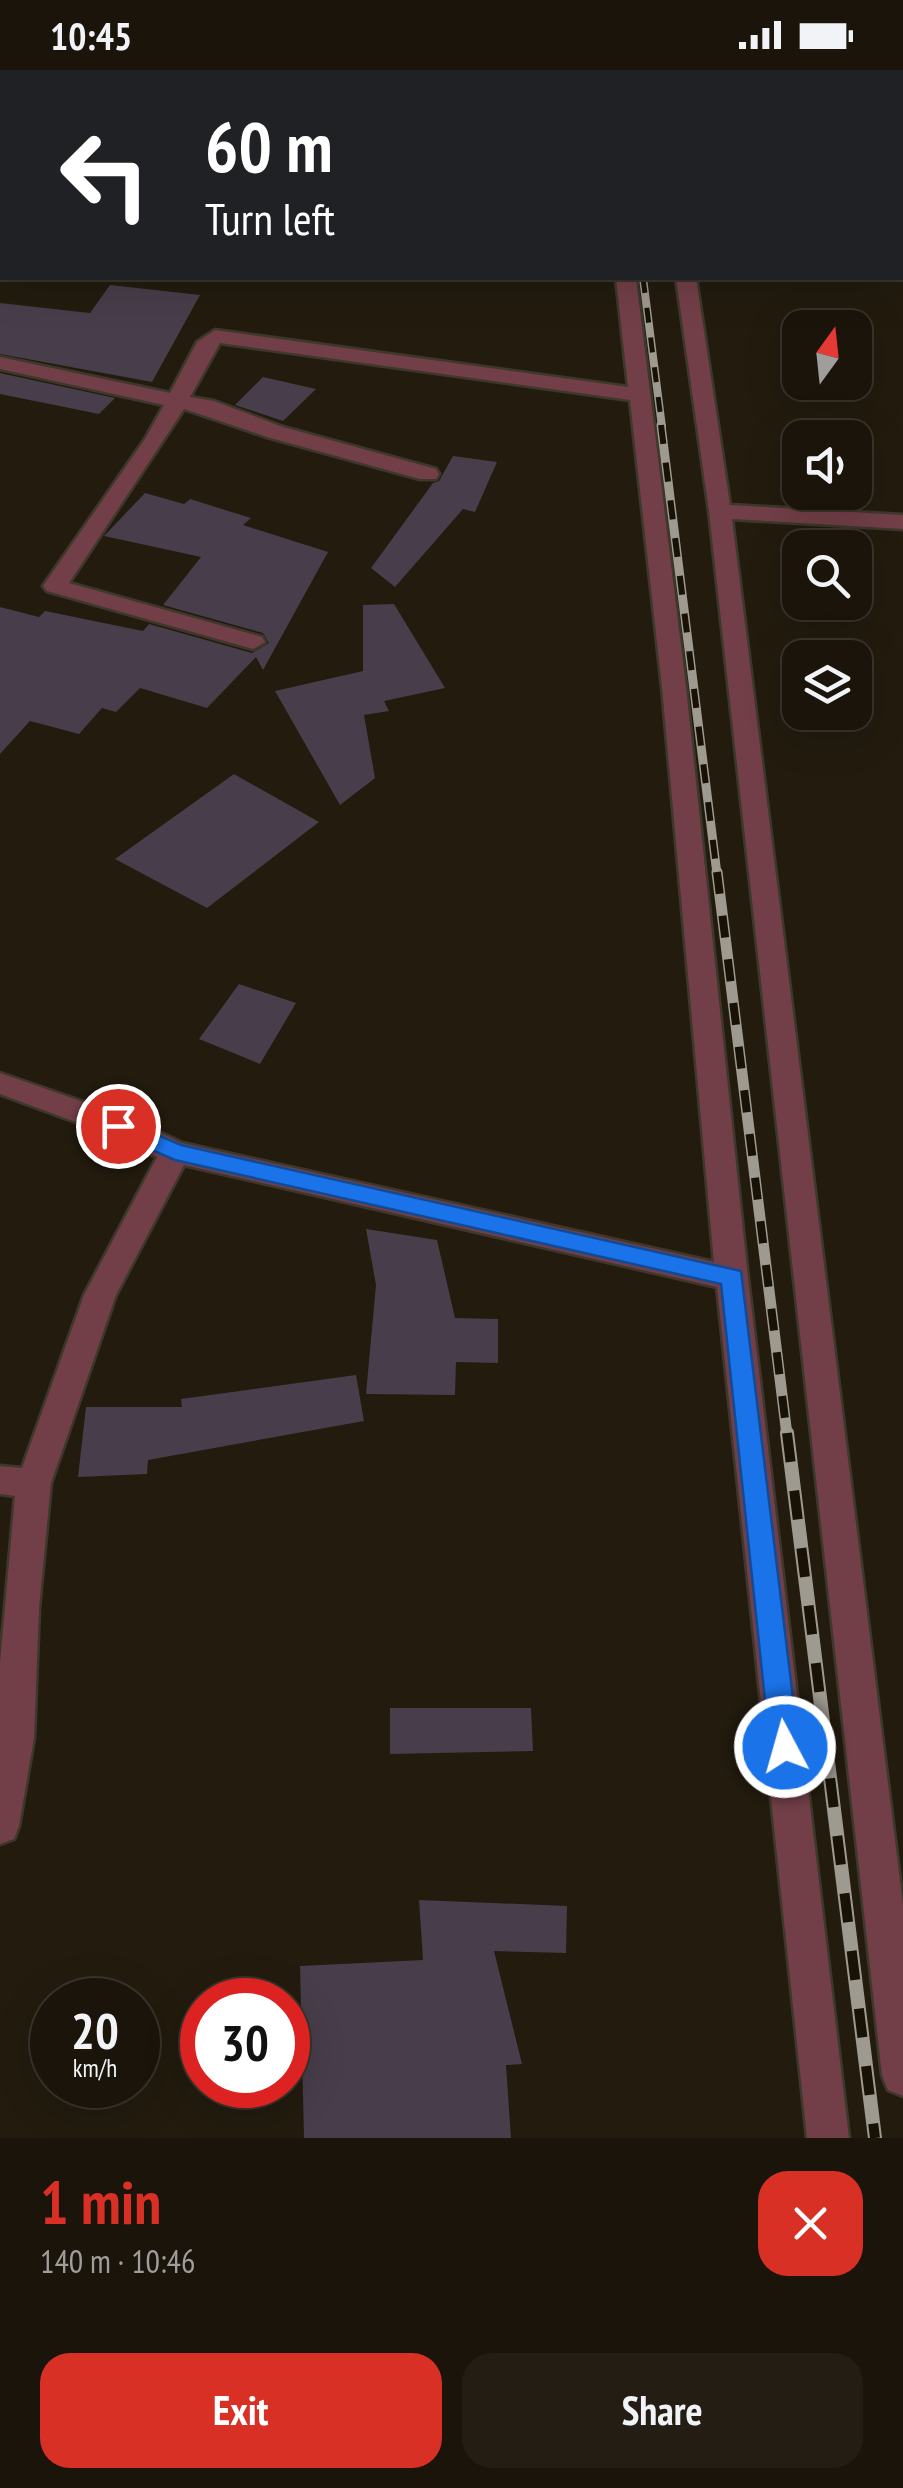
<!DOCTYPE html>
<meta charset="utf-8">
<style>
body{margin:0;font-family:"PT Sans Narrow",sans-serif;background:#231d13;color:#f1f3f6;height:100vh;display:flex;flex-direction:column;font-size:38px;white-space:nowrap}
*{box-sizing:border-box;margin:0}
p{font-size:32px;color:#9f9e9c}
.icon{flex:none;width:55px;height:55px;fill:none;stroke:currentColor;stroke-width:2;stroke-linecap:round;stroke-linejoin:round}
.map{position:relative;height:2068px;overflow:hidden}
.panel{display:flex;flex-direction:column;background:#1a140a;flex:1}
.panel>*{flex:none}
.guide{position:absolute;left:0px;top:0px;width:905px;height:210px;box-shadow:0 10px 40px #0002,0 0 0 2px #38332b;background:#202124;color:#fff;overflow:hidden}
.needle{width:65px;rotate:15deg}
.tools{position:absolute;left:782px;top:240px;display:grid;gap:20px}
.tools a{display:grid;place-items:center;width:90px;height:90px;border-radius:20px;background:#1a140a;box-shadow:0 10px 40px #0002,0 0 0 2px #38332b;font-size:50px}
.speed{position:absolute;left:30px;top:1908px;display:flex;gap:20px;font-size:50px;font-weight:700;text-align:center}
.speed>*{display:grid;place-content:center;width:130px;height:130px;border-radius:50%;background:#1a140a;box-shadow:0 10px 40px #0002,0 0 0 2px #38332b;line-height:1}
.speed small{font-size:25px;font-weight:400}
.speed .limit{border:15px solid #d22;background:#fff;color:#111}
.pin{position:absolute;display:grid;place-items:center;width:85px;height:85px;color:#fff;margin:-42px;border:5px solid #fff;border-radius:50%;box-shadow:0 2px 10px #0007}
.me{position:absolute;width:110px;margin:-55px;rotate:354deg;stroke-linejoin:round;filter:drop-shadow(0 0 8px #0008)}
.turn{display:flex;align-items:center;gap:35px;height:210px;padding:0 40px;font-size:45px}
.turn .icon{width:130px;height:130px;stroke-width:2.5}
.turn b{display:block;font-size:70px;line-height:85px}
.round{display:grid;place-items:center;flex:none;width:105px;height:105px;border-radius:30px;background:#231d13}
.headline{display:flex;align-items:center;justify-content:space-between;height:170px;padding:0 40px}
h1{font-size:60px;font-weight:700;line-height:75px;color:#d93025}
.cta{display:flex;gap:20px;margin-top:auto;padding:20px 40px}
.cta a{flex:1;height:115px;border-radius:30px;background:#d93025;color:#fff;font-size:40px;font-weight:700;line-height:115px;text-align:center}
.cta a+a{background:#231d13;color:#f1f3f6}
.status{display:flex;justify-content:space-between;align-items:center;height:70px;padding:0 50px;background:#1a140a;direction:ltr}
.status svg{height:28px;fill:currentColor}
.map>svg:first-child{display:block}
</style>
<div class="status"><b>10:45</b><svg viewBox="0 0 49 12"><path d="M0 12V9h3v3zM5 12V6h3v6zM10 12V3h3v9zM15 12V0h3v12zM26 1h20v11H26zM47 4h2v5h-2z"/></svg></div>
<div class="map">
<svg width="903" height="2068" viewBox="0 0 903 2068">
<rect width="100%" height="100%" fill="#221b0e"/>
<g fill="#483d4a">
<path d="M110 215 200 225 152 312 0 284V233L90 243Z"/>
<path d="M0 303 115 328 99 344 0 324Z"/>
<path d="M263 307 316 319 283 351 235 335Z"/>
<path d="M453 386 497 392 475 442 463 439 395 517 371 498 433 413 439 411Z"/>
<path d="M145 423 184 434 190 429 251 448 243 455 328 482 263 600 256 587 207 638 140 618 116 642 102 638 79 664 30 651 0 684V537L39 547 45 541 143 561 149 554 252 583 269 573 263 563 163 535 201 487 104 466Z"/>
<path d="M394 534 445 618 384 631 389 641 364 645 375 708 340 735 275 621 363 601V535Z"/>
<path d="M234 704 319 752 207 838 115 789Z"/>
<path d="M239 914 296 933 260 994 199 969Z"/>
<path d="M366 1159 437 1170 455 1248 498 1249V1293L456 1292 455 1325 366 1324 376 1215Z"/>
<path d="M356 1305 364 1351 148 1390 147 1404 78 1407 86 1337H182L181 1329Z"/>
<path d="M390 1638H531L533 1681 390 1684Z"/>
<path d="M419 1830 567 1836 566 1883 494 1881 522 1994 506 1995 511 2068H304L300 1896 423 1890Z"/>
</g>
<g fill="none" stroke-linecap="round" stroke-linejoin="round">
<g stroke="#3e372b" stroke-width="5">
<g id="minor">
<path d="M596 0H614V2H597Z"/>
<path d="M648 0H666L667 2H650Z"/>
<rect x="902" y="113" width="1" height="12"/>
<path d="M616 208H636L686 617 748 1208 849 2068H807L717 1217 184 1095 116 1225 51 1413 39 1538 34 1668 19 1756 14 1769 0 1774V1593L15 1426 0 1424V1396L22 1398 84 1225 157 1087 108 1064 0 1024V1003L130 1048 182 1073 714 1192 662 617 630 330 220 273 190 327 214 331 283 357 436 399 439 404 436 409H420L267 367 184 339 69 513 262 567 265 572 253 579 47 521 43 516 145 369 164 335 0 299V287L170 323 197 272 215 260 628 317Z"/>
<path d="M676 208H696L730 435 903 445V459L732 449 903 1835V2026L888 2020 882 2005 709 441Z"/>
</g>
</g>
<use href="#minor" fill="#723f48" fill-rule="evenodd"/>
<g stroke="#9f9a90" stroke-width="8">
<path id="rail-far3" d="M643 208 662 357"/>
</g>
<g stroke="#9f9a90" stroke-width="9">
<path id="rail-far2" d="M661 355 717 804"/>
</g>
<g stroke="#9f9a90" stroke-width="11">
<path id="rail-far1" d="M717 802 787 1365"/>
</g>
<g stroke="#9f9a90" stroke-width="14">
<path id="rail" d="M787 1363 875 2068"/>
</g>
<use href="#rail-far3" stroke="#181206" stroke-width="5" stroke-dasharray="15" stroke-linecap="butt"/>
<use href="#rail-far2" stroke="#181206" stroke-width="6" stroke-dasharray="19" stroke-linecap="butt"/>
<use href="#rail-far1" stroke="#181206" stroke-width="8" stroke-dasharray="22" stroke-linecap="butt"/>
<use href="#rail" stroke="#181206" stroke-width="10" stroke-dasharray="29" stroke-linecap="butt"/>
</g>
<path fill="#1a73e8" stroke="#114b97" stroke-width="2.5" d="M118 1048 181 1075 741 1201 799 1677 795 1686 785 1690 775 1686 770 1677 721 1214 175 1090 110 1062 107 1056Z"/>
</svg>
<div class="tools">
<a><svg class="needle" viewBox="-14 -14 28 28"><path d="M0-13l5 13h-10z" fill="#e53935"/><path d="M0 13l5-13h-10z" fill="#9f9e9c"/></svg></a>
<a><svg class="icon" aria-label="sound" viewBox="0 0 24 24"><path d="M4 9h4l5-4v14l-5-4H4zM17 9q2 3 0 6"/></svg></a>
<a><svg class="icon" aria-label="search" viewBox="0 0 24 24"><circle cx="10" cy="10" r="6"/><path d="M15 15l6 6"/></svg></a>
<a><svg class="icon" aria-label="layers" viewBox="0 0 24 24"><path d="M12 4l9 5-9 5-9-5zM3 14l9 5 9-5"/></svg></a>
</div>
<div class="speed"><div>20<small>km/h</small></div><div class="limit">30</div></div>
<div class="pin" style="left:118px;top:1056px;background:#d93025"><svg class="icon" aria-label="arrive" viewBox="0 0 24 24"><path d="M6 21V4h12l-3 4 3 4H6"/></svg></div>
<svg class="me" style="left:785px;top:1677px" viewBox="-20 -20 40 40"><circle r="17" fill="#1a73e8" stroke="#fff" stroke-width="3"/><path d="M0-11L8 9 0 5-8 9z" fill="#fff"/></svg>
<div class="guide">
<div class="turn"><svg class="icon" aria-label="left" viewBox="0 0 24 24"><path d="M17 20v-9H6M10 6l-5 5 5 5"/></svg><div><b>60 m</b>Turn left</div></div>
</div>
</div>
<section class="panel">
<div class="headline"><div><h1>1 min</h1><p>140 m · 10:46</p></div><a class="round" style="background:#d93025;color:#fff"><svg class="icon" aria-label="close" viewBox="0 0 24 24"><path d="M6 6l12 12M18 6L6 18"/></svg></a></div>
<div class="cta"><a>Exit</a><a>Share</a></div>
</section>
